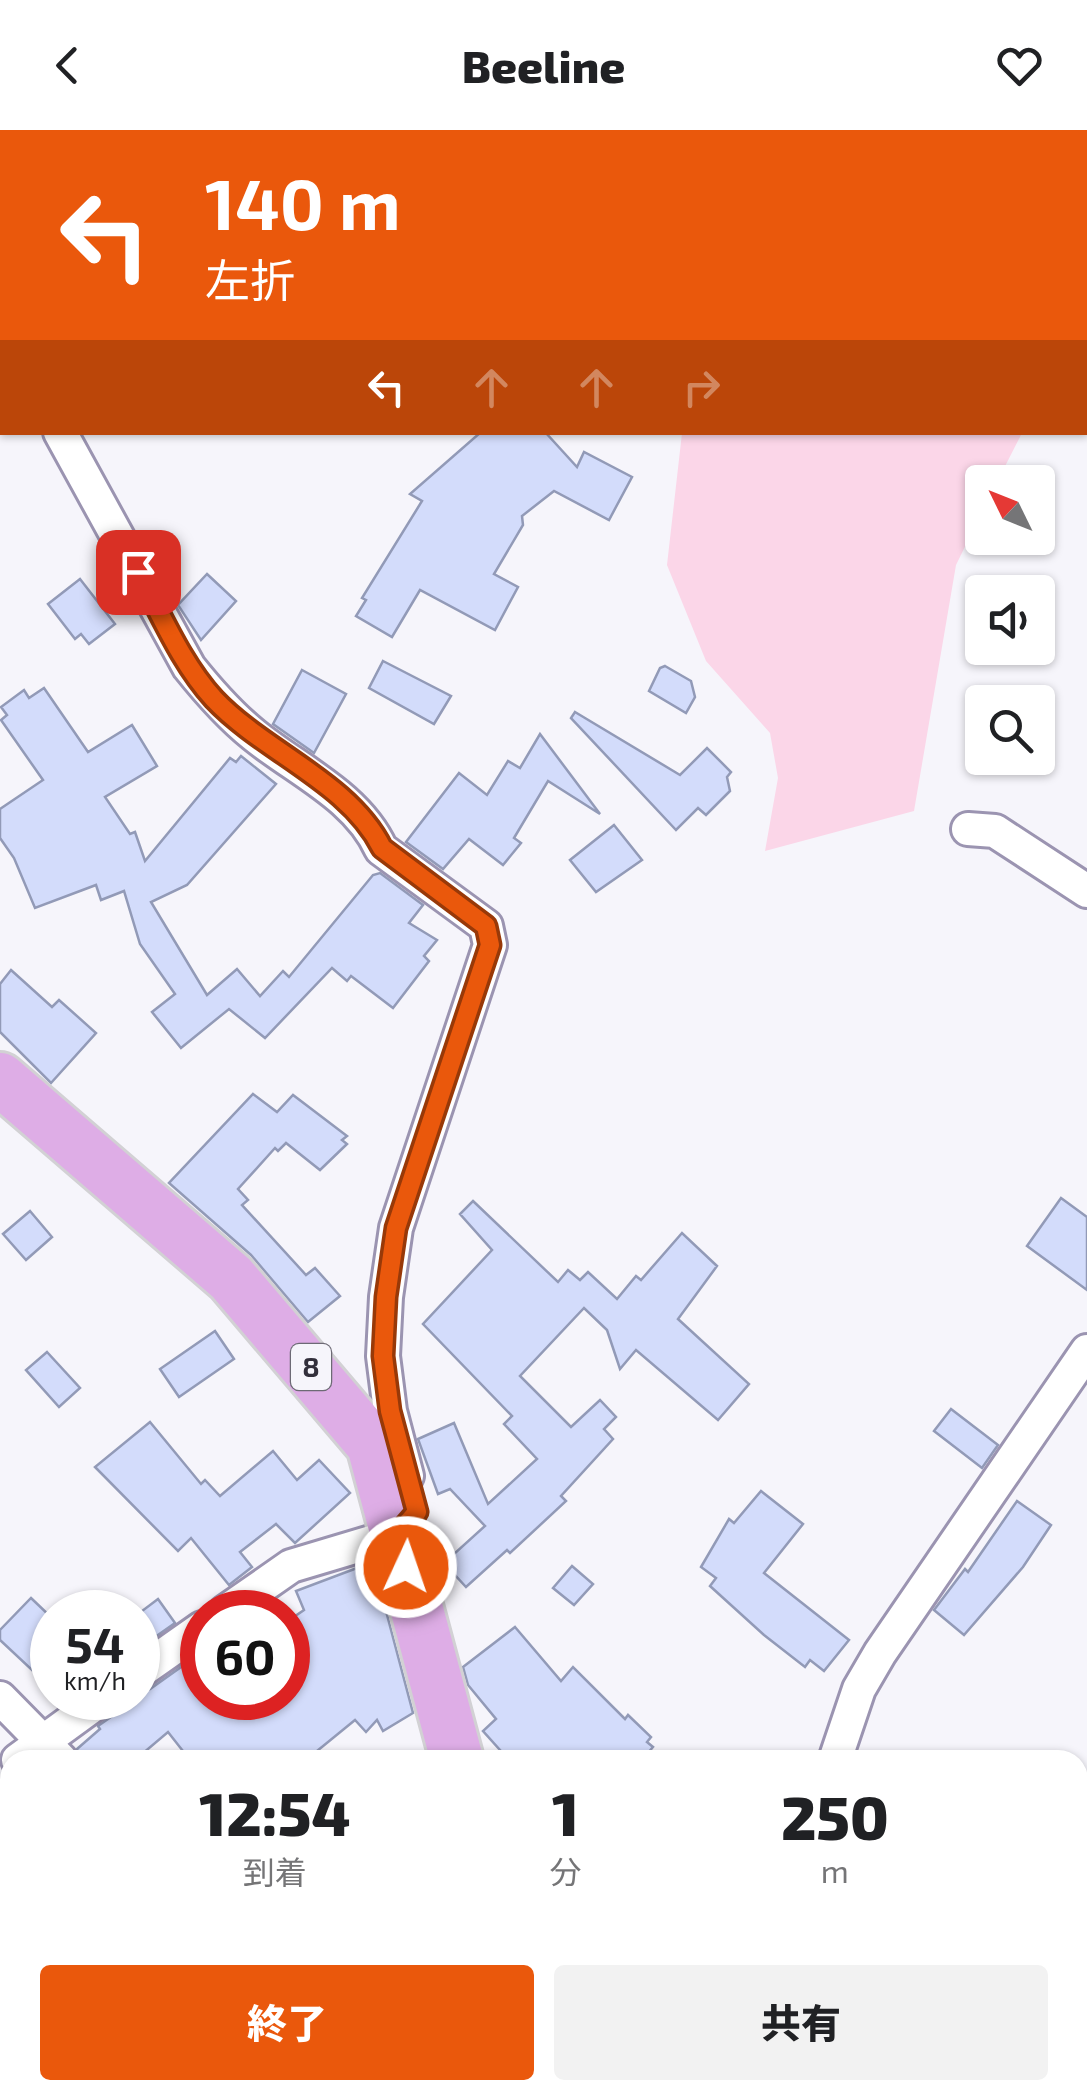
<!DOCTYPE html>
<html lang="ja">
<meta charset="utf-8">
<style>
body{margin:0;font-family:"Exo 2","Noto Sans JP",sans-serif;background:#f2f2f2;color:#202124;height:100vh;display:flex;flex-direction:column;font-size:38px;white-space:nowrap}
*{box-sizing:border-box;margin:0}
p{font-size:32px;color:#757577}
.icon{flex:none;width:55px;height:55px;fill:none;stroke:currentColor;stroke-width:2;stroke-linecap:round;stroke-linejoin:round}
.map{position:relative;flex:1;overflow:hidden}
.details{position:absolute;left:0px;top:1620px;width:1088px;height:350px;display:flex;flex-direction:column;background:#fff;border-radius:30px 30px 0 0;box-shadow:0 2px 8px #0004}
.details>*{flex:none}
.banner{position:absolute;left:0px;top:0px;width:1088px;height:305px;box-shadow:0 2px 8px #0004;background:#ea580c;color:#fff;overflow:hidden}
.needle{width:65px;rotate:313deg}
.buttons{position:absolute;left:965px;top:335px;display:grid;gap:20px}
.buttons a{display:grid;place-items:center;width:90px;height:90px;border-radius:10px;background:#fff;box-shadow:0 2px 8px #0004;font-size:50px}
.speed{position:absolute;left:30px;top:1460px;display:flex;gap:20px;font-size:50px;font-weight:700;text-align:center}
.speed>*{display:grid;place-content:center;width:130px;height:130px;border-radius:50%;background:#fff;box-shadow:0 2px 8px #0004;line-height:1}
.speed small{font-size:25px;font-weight:400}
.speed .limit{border:15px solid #d22;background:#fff;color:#111}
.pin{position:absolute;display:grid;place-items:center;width:85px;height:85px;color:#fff;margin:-42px;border-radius:20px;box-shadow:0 5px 15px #0006}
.me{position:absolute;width:110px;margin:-55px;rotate:3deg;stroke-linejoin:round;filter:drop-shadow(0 0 8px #0008)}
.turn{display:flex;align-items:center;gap:35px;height:210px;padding:0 40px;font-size:45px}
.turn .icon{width:130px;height:130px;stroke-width:2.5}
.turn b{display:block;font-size:70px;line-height:85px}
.lanes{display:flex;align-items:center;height:95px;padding:0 40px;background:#0003;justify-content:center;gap:50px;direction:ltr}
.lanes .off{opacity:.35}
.eta{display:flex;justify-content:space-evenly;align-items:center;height:170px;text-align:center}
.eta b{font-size:60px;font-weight:800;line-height:70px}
.action{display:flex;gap:20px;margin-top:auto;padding:20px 40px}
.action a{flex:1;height:115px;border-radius:10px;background:#ea580c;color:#fff;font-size:40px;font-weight:800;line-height:115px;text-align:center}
.action a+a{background:#f2f2f2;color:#202124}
header{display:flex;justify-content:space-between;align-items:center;height:130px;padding:0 40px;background:#fff;font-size:45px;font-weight:800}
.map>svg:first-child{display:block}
</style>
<header><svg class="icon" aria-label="back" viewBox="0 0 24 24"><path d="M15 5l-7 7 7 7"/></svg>Beeline<svg class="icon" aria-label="heart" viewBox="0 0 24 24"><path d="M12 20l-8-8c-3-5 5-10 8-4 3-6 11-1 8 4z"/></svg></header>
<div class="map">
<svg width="1087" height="1970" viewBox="0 0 1087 1970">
<rect width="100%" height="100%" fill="#f6f5fb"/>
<g fill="#fbd6e8">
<path d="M779 0H1087V206L1085 2H775Z"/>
<path d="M682 303H1022L997 352H982V382L956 435 914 681 765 721 778 648 770 603 706 531 667 435Z"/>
<path d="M1087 1682V1818L1078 1819V1688Z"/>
</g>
<g fill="#d3dcfb" stroke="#929ab7" stroke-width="2.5">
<path d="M481 302H545L577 337 584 322 632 347 609 390 554 361 522 386 523 395 494 444 518 457 495 500 420 460 392 507 356 486 366 470 362 468 422 371 410 364Z"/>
<path d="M207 444 236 471 201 510 178 475Z"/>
<path d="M80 449 115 494 89 514 81 504 75 509 48 474Z"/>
<path d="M383 531 451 566 434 594 369 558Z"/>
<path d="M665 536 691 551 695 567 686 583 649 561 660 538Z"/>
<path d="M302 540 346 564 314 623 273 594Z"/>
<path d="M44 558 88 622 132 595 157 636 105 667 130 704 135 702 145 731 230 628 236 632 241 626 276 654 187 755 151 772 207 865 237 839 260 866 283 841 289 847 373 745 380 743 423 775 409 793 437 810 424 826 429 831 393 878 351 846 347 851 332 838 265 908 229 879 181 918 152 882 175 864 140 814 124 761 101 770 96 755 35 778 14 728 0 708V679L43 650 1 590 7 585 1 577 24 560 29 568Z"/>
<path d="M575 582 680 645 707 618 731 642 727 647 730 661 706 685 698 678 676 700 571 588Z"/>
<path d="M540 604 600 684 548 651 514 708 521 713 503 735 469 709 443 739 406 712 459 643 487 665 508 631 520 638Z"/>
<path d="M614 695 642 730 596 762 570 730Z"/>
<path d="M11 840 52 877 59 870 96 903 51 953 0 902V854Z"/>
<path d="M253 964 277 982 293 965 347 1006 342 1010 347 1014 320 1040 286 1013 278 1021 275 1018 238 1059 248 1070 242 1075 306 1145 315 1138 340 1166 308 1192 251 1125 169 1053Z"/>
<path d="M1061 1068 1087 1087V1160L1027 1116Z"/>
<path d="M473 1071 558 1152 568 1140 580 1150 588 1142 617 1169 636 1146 641 1150 682 1103 717 1136 678 1189 749 1254 718 1290 636 1220 620 1239 607 1200 584 1178 520 1246 571 1297 600 1270 616 1287 604 1299 613 1309 561 1366 566 1371 510 1423 507 1420 466 1457 444 1433 485 1396 450 1359 438 1364 418 1309 454 1293 488 1374 537 1329 504 1294 512 1286 423 1194 492 1120 460 1084Z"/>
<path d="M30 1081 52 1107 26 1130 3 1104Z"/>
<path d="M215 1201 234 1229 179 1267 160 1239Z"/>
<path d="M47 1222 80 1258 59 1277 26 1240Z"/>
<path d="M951 1279 998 1315 982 1338 934 1301Z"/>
<path d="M150 1292 201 1354 205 1350 220 1366 273 1321 297 1350 319 1330 350 1363 295 1413 276 1394 240 1422 252 1437 229 1455 191 1408 178 1421 95 1337Z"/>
<path d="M761 1361 803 1394 764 1443 849 1510 824 1541 810 1530 805 1537 764 1505 710 1456 716 1448 701 1437 729 1389 734 1393Z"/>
<path d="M1017 1371 1051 1395 1023 1437 964 1505 934 1480 965 1439 968 1442Z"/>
<path d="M373 1432 413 1583 383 1601 377 1590 366 1602 355 1590 306 1630H190L168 1602 135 1630H80L77 1619 100 1599 98 1596 138 1568V1563L150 1559 198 1525 202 1531V1568H288V1491L304 1480 296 1461Z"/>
<path d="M572 1436 593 1454 574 1475 553 1458Z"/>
<path d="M31 1468 52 1488V1518L32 1540 0 1510V1500Z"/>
<path d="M158 1469 175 1493 138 1519V1484Z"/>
<path d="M515 1497 561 1551 573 1537 625 1589 628 1585 651 1607 647 1612 653 1617 642 1630H509L483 1601 496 1589 468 1555 463 1537Z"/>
</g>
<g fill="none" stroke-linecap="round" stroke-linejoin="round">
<g stroke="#9b94b1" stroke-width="38">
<g id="street">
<path d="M0 199 2 203"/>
<path d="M60 302 189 537C209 562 229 585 254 605 297 640 357 666 381 719L486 796 490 815 396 1098 386 1167 383 1226 390 1281 407 1346"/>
<path d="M968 699 995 701 1087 761"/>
<path d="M225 1482 291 1436 398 1404 407 1394"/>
<path d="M138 1543 202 1498"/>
<path d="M0 1568 61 1630"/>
<path d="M18 1630 103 1568"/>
<path d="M835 1630 859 1559 880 1523 1087 1221"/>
<path d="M349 1960 357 1970"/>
<path d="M192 1970 204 1960"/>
<path d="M697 1970 701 1960"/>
</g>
</g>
<g stroke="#d2d1d4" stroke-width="58">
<g id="primary">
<path d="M0 949 231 1148 373 1315 457 1630"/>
<path d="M577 1960 581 1970"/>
</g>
</g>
<use href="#street" stroke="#fff" stroke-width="32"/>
<use href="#primary" stroke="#deade6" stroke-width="52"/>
</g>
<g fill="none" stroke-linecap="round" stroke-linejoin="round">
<g stroke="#983908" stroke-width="25">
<path id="route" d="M138 442C161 484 181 533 214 569 264 622 349 652 382 718L486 796 490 815 396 1098 386 1167 383 1226 390 1281 417 1382 398 1404 406 1437"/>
</g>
<use href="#route" stroke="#ea580c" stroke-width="18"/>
</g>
<g text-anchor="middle" stroke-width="10" stroke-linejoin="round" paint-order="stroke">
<rect fill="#f6f5fb" stroke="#6d6a75" stroke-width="2.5" x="291" y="1214" width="40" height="46" rx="8"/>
<g font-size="28" font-weight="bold" fill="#322f3b">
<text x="311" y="1247">8</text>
</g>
</g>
</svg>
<div class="buttons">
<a><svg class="needle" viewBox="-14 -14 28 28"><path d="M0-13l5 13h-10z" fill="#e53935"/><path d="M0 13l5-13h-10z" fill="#757577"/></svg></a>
<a><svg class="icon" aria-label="sound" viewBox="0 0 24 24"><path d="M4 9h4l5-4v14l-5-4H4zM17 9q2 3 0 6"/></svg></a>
<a><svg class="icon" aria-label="search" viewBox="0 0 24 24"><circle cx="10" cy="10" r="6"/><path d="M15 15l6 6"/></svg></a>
</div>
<div class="speed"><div>54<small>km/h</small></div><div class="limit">60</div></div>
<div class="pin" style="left:138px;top:442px;background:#d93025"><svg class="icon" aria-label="arrive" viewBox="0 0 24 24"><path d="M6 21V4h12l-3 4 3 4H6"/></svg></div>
<svg class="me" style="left:406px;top:1437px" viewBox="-20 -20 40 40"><circle r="17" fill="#ea580c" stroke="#fff" stroke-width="3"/><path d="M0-11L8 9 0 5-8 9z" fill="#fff"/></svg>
<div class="banner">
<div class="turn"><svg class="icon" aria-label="left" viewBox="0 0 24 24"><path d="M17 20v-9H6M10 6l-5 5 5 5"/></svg><div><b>140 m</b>左折</div></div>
<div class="lanes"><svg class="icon" aria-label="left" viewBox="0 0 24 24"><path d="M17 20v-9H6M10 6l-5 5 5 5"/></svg><svg class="icon off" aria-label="ahead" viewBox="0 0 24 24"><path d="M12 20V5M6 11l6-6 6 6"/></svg><svg class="icon off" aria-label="ahead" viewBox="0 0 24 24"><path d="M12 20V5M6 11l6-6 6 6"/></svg><svg class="icon off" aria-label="right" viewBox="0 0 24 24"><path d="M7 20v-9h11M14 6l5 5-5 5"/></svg></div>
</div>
<section class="details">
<div class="eta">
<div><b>12:54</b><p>到着</p></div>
<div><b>1</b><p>分</p></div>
<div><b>250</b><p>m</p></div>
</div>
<div class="action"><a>終了</a><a>共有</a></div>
</section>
</div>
